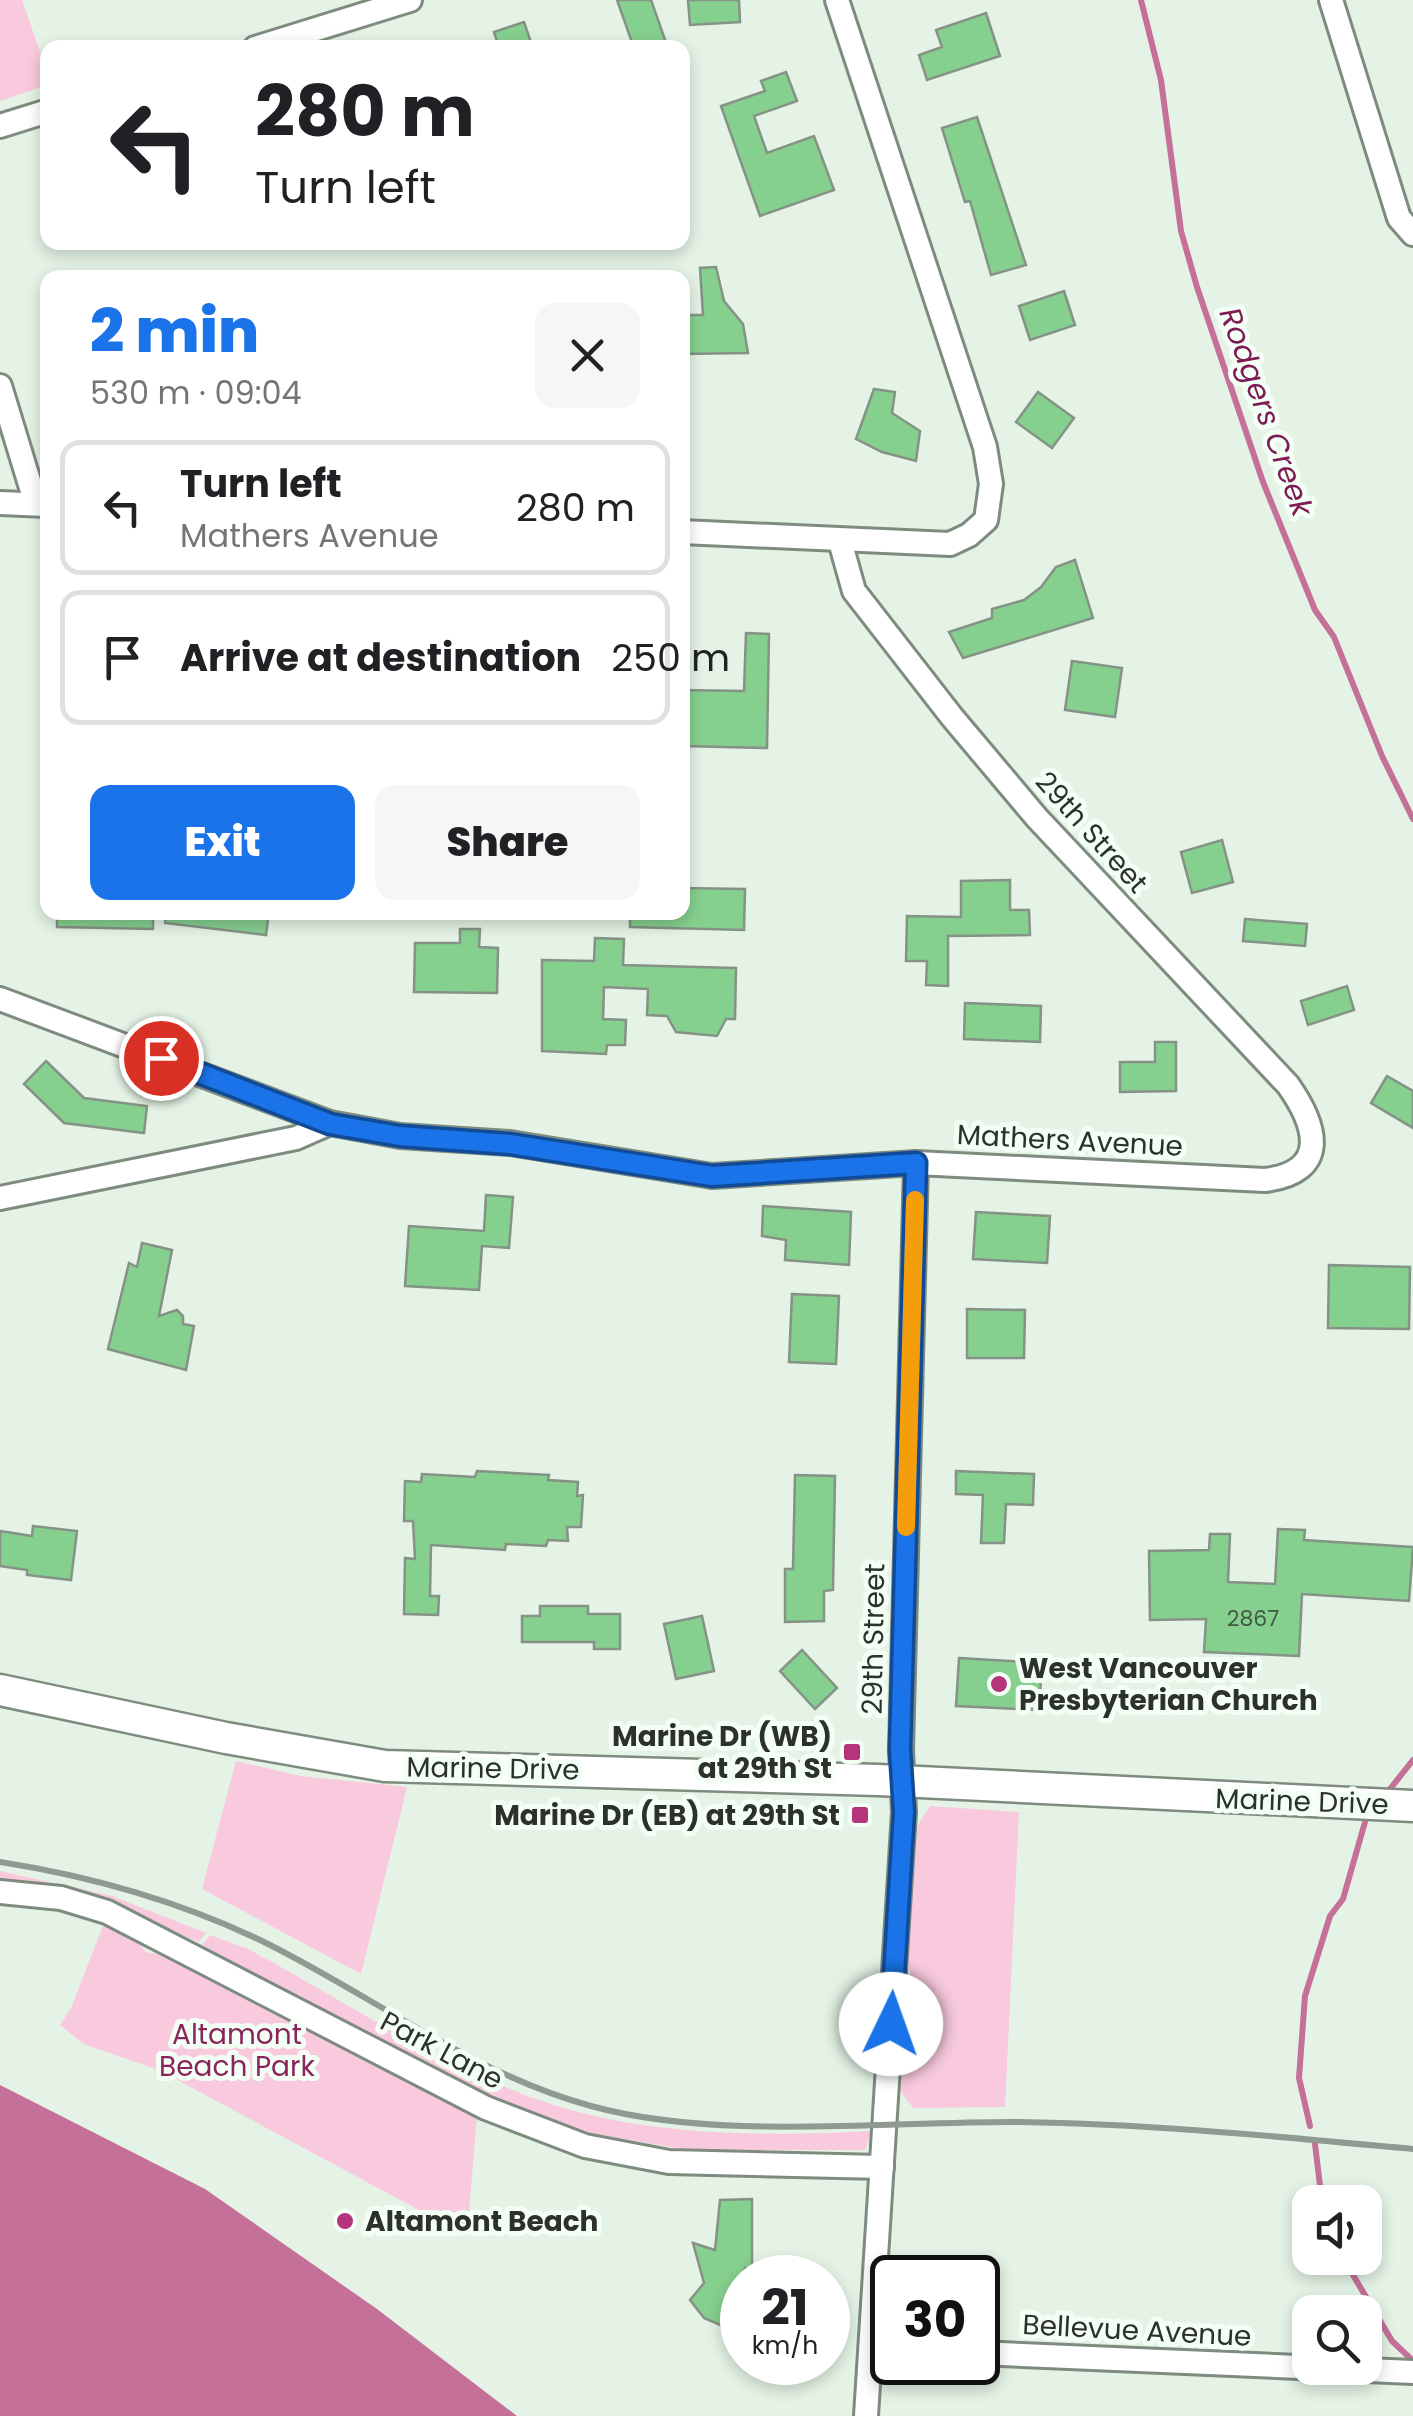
<!DOCTYPE html>
<meta charset="utf-8">
<style>
body{margin:0;font-family:Poppins,sans-serif;background:#f6f6f6;color:#202124;height:100vh;display:flex;flex-direction:column;font-size:38px;white-space:nowrap}
*{box-sizing:border-box;margin:0}
p{font-size:32px;color:#757577}
.icon{flex:none;width:55px;height:55px;fill:none;stroke:currentColor;stroke-width:2;stroke-linecap:round;stroke-linejoin:round}
.map{position:relative;flex:1;overflow:hidden}
.details{position:absolute;left:40px;top:270px;width:650px;height:650px;display:flex;flex-direction:column;background:#fff;border-radius:20px;box-shadow:0 5px 15px #0003}
.details>*{flex:none}
.guide{position:absolute;left:40px;top:40px;width:650px;height:210px;border-radius:20px;box-shadow:0 5px 15px #0003;background:#fff;color:#202124;overflow:hidden}
.controls{position:absolute;left:1292px;top:2185px;display:grid;gap:20px}
.controls a{display:grid;place-items:center;width:90px;height:90px;border-radius:20px;background:#fff;box-shadow:0 5px 15px #0003;font-size:50px}
.speed{position:absolute;left:720px;top:2255px;display:flex;gap:20px;font-size:50px;font-weight:700;text-align:center}
.speed>*{display:grid;place-content:center;width:130px;height:130px;border-radius:50%;background:#fff;box-shadow:0 5px 15px #0003;line-height:1}
.speed small{font-size:25px;font-weight:400}
.speed .limit{border:5px solid #111;border-radius:15px;background:#fff;color:#111}
.pin{position:absolute;display:grid;place-items:center;width:85px;height:85px;color:#fff;margin:-42px;border:5px solid #fff;border-radius:50%;box-shadow:0 2px 10px #0007}
.me{position:absolute;width:110px;margin:-55px;rotate:3deg;stroke-linejoin:round;filter:drop-shadow(0 0 8px #0008)}
.turn{display:flex;align-items:center;gap:35px;height:210px;padding:0 50px;font-size:45px}
.turn .icon{width:130px;height:130px;stroke-width:2.5}
.turn b{display:block;font-size:70px;line-height:85px}
.round{display:grid;place-items:center;flex:none;width:105px;height:105px;border-radius:20px;background:#f6f6f6}
.headline{display:flex;align-items:center;justify-content:space-between;height:170px;padding:0 50px}
h1{font-size:60px;font-weight:800;line-height:75px;color:#1a73e8}
.button{display:flex;gap:20px;margin-top:auto;padding:20px 50px}
.button a{flex:1;height:115px;border-radius:20px;background:#1a73e8;color:#fff;font-size:40px;font-weight:800;line-height:115px;text-align:center}
.button a+a{background:#f6f6f6;color:#202124}
ul{padding:0;list-style:none}
li{display:flex;align-items:center;gap:30px;height:135px;margin:0 20px 15px;padding:0 30px;border:5px solid #e0e0e0;border-radius:20px}
li div{flex:1}
li b{display:block;font-size:38px}
li em{font-style:normal}
.map>svg:first-child{display:block}
</style>
<div class="map">
<svg width="1413" height="2416" viewBox="0 0 1413 2416">
<rect width="100%" height="100%" fill="#e4f3e5"/>
<g fill="#f9c9de">
<path d="M0 0H22L48 75 47 85 0 101Z"/>
<path d="M236 1761 301 1776 407 1787 361 1974 202 1889Z"/>
<path d="M930 1806 1019 1812 1005 2107 914 2108C898 2093 897 2081 899 2059H908L912 1984 907 1958 917 1827Z"/>
<path d="M0 1871 112 1896 206 1933 199 1942 111 1906 0 1883Z"/>
<path d="M103 1926 133 1935 146 1952 185 1960 477 2116 467 2236 161 2071 84 2044 60 2025 71 2008Z"/>
<path d="M210 1935 248 1949C347 2002 447 2071 554 2105 656 2137 767 2136 872 2131L865 2150H688L565 2129 492 2102 202 1945Z"/>
</g>
<path fill="#c57099" d="M0 2085 205 2189 377 2309 517 2416H0Z"/>
<g fill="none" stroke-linecap="round" stroke-linejoin="round">
<g stroke="#c57099" stroke-width="6">
<path d="M1141 0 1161 80 1181 231 1197 287 1263 482 1315 610 1334 637 1382 756 1413 819"/>
<path d="M1386 1794 1413 1760"/>
<path d="M1310 2126 1299 2078 1305 1996 1330 1916 1343 1899 1365 1822"/>
<path d="M1315 2144 1322 2202"/>
<path d="M1343 2258 1392 2341 1410 2358"/>
</g>
</g>
<g fill="#86d08f" stroke="#859286" stroke-width="2.5">
<path d="M617 0H651L668 48H634Z"/>
<path d="M688 0H739L740 22 690 25Z"/>
<path d="M986 13 1000 56 927 80 919 55 942 47 936 30Z"/>
<path d="M524 22 533 48H499L494 32Z"/>
<path d="M786 72 797 101 754 116 767 153 814 136 834 190 760 216 721 106 765 91 761 81Z"/>
<path d="M977 117 1026 265 991 275 970 201 965 202 942 128Z"/>
<path d="M716 267 724 301 743 324 748 353 682 354V315H703L700 268Z"/>
<path d="M1064 291 1075 325 1030 340 1019 306Z"/>
<path d="M874 389 895 392 892 413 920 431 916 461 882 452 856 439Z"/>
<path d="M1038 392 1074 418 1052 448 1016 422Z"/>
<path d="M1075 560 1093 618 963 658 949 632 992 618V609L1024 600 1041 587 1056 567Z"/>
<path d="M746 633 769 634 767 748 682 746V690L744 691Z"/>
<path d="M1072 661 1122 668 1115 717 1065 710Z"/>
<path d="M1222 840 1233 882 1192 893 1181 852Z"/>
<path d="M1010 880V910H1029L1030 935 948 936V986L926 985 927 961H906L907 916 961 917V881Z"/>
<path d="M682 888 745 889 744 930 630 927V912H682Z"/>
<path d="M57 912H153V929L57 927Z"/>
<path d="M166 912H269L266 935 165 923Z"/>
<path d="M1245 919 1307 924 1305 946 1243 941Z"/>
<path d="M460 929H480L479 947 498 948 497 993 414 992 415 943H460Z"/>
<path d="M595 938 624 939 623 965 736 968 735 1019H726L717 1036 676 1032 667 1016 647 1015 648 989 604 987 603 1019 626 1020 625 1045H607L606 1054 542 1051V960L594 961Z"/>
<path d="M1347 986 1354 1010 1308 1025 1301 1001Z"/>
<path d="M965 1003 1041 1006 1040 1042 964 1039Z"/>
<path d="M1155 1042H1176V1091L1120 1092V1062H1155Z"/>
<path d="M46 1061 84 1098 147 1106 144 1133 64 1123 24 1084Z"/>
<path d="M1387 1076 1413 1091V1128L1371 1103Z"/>
<path d="M486 1195 513 1197 509 1248 482 1246 479 1290 405 1286 409 1226 484 1231Z"/>
<path d="M763 1206 851 1212 849 1265 785 1260 786 1240 762 1236Z"/>
<path d="M976 1212 1050 1216 1047 1263 973 1259Z"/>
<path d="M142 1243 172 1250 159 1316 177 1310 183 1316V1324L194 1326 186 1370 108 1349 129 1263 137 1267Z"/>
<path d="M1329 1265 1410 1267 1409 1329 1328 1328Z"/>
<path d="M792 1294 839 1296 836 1364 789 1362Z"/>
<path d="M967 1309 1025 1310 1024 1358H967Z"/>
<path d="M477 1471 549 1475 548 1480 578 1482 577 1496 583 1495 581 1527H567L568 1541 548 1540 546 1546 506 1544 505 1550 431 1545 430 1596H439L438 1615 404 1614 405 1558 415 1559 413 1521H404L405 1481 421 1482 422 1474 475 1477Z"/>
<path d="M956 1471 1034 1474 1033 1505 1006 1504 1004 1543H981L983 1495 956 1494Z"/>
<path d="M795 1475 835 1476 833 1590 824 1591V1621L785 1622V1569H793Z"/>
<path d="M33 1526 77 1531 71 1580 27 1575V1570L0 1566V1531L32 1536Z"/>
<path d="M1278 1529 1305 1530 1304 1540 1413 1547 1409 1601 1302 1594 1299 1656 1204 1652 1206 1619 1150 1620 1149 1551 1209 1550 1210 1534H1230L1228 1582 1275 1584Z"/>
<path d="M540 1606H588V1614H620V1649H594V1642H522V1616H540Z"/>
<path d="M702 1616 714 1671 676 1679 664 1624Z"/>
<path d="M802 1650 837 1688 815 1709 780 1671Z"/>
<path d="M959 1658 1042 1663 1039 1710 956 1706Z"/>
<path d="M752 2199V2270L745 2268 742 2278 741 2334 704 2318 690 2300 704 2283 693 2243 715 2250 720 2200Z"/>
</g>
<g fill="none" stroke-linecap="round" stroke-linejoin="round">
<g stroke="#7e8b7f" stroke-width="28">
<g id="minor">
<path d="M1331 0 1399 218 1413 234"/>
<path d="M255 48 410 0"/>
<path d="M0 126 48 111"/>
<path d="M0 386 36 504"/>
<path d="M0 503 46 505"/>
<path d="M682 532 950 544 969 535 986 520 991 484 985 447 837 0"/>
<path d="M0 999 330 1123 400 1136 510 1143 712 1176 916 1163 1265 1180C1330 1172 1317 1126 1288 1085L1037 818 952 717 854 591 840 541"/>
<path d="M0 1198 296 1138 330 1123"/>
<path d="M0 1892 61 1898 107 1912 486 2108 585 2146 669 2162 882 2167"/>
<path d="M978 2353 1413 2372"/>
<path d="M866 2416 904 1812 901 1750 916 1163"/>
</g>
</g>
<g stroke="#7e8b7f" stroke-width="35">
<path id="secondary" d="M0 1690 226 1738 385 1766 878 1780 1413 1806"/>
</g>
<use href="#minor" stroke="#fff" stroke-width="22"/>
<use href="#secondary" stroke="#fff" stroke-width="30"/>
<path stroke="#8f9a90" stroke-width="6" d="M0 1862C90 1876 178 1901 260 1940 371 1994 470 2073 591 2106 718 2141 887 2121 1020 2122 1152 2124 1282 2137 1413 2149"/>
</g>
<g fill="none" stroke-linecap="round" stroke-linejoin="round">
<g stroke="#114b97" stroke-width="25">
<path id="route" d="M161 1058 330 1124 400 1136 510 1144 712 1176 916 1163 900 1750 904 1812 891 2024"/>
</g>
<use href="#route" stroke="#1a73e8" stroke-width="18"/>
<path stroke="#f59e0b" stroke-width="18" d="M906 1527 915 1200"/>
</g>
<g fill="#b6347c" stroke="#f3fff4" stroke-width="4">
<circle cx="999" cy="1684" r="10"/>
<rect x="842" y="1742" width="20" height="20" rx="5"/>
<rect x="850" y="1805" width="20" height="20" rx="5"/>
<circle cx="345" cy="2221" r="10"/>
</g>
<g text-anchor="middle" stroke-width="10" stroke-linejoin="round" paint-order="stroke">
<g font-size="22" fill="#425945">
<text x="1253" y="1626">2867</text>
</g>
<g font-size="28" fill="#2c312c" stroke="#f3fff4">
<text transform="translate(1092 832) rotate(48)" y="10">29th Street</text>
<text transform="translate(1070 1140) rotate(3)" y="10">Mathers Avenue</text>
<text transform="translate(873 1639) rotate(-89)" y="10">29th Street</text>
<text transform="translate(493 1768) rotate(1)" y="10">Marine Drive</text>
<text transform="translate(1302 1801) rotate(2)" y="10">Marine Drive</text>
<text transform="translate(442 2050) rotate(28)" y="10">Park Lane</text>
<text transform="translate(1137 2330) rotate(3)" y="10">Bellevue Avenue</text>
</g>
<g font-size="28" font-weight="bold" fill="#2c312c" stroke="#f3fff4" text-anchor="start">
<text x="1019" y="1678">West Vancouver<tspan x="1019" dy="32">Presbyterian Church</tspan></text>
<text x="832" y="1746" text-anchor="end">Marine Dr (WB)<tspan x="832" dy="32">at 29th St</tspan></text>
<text x="840" y="1825" text-anchor="end">Marine Dr (EB) at 29th St</text>
<text x="365" y="2231">Altamont Beach</text>
</g>
<g font-size="28" fill="#8a245d" stroke="#f3fff4">
<text x="237" y="2044">Altamont<tspan x="237" dy="32">Beach Park</tspan></text>
</g>
<g font-size="30" font-style="italic" fill="#801a55" stroke="#f3fff4">
<text transform="translate(1266 412) rotate(70)" y="10">Rodgers Creek</text>
</g>
</g>
</svg>
<div class="controls">
<a><svg class="icon" aria-label="sound" viewBox="0 0 24 24"><path d="M4 9h4l5-4v14l-5-4H4zM17 9q2 3 0 6"/></svg></a>
<a><svg class="icon" aria-label="search" viewBox="0 0 24 24"><circle cx="10" cy="10" r="6"/><path d="M15 15l6 6"/></svg></a>
</div>
<div class="speed"><div>21<small>km/h</small></div><div class="limit">30</div></div>
<div class="pin" style="left:161px;top:1058px;background:#d93025"><svg class="icon" aria-label="arrive" viewBox="0 0 24 24"><path d="M6 21V4h12l-3 4 3 4H6"/></svg></div>
<svg class="me" style="left:891px;top:2024px" viewBox="-20 -20 40 40"><circle r="19" fill="#fff"/><path d="M0-13L10 11 0 6-10 11z" fill="#1a73e8"/></svg>
<div class="guide">
<div class="turn"><svg class="icon" aria-label="left" viewBox="0 0 24 24"><path d="M17 20v-9H6M10 6l-5 5 5 5"/></svg><div><b>280 m</b>Turn left</div></div>
</div>
<section class="details">
<div class="headline"><div><h1>2 min</h1><p>530 m · 09:04</p></div><a class="round"><svg class="icon" aria-label="close" viewBox="0 0 24 24"><path d="M6 6l12 12M18 6L6 18"/></svg></a></div>
<ul>
<li><svg class="icon" aria-label="left" viewBox="0 0 24 24"><path d="M17 20v-9H6M10 6l-5 5 5 5"/></svg><div><b>Turn left</b><p>Mathers Avenue</p></div><em>280 m</em></li>
<li><svg class="icon" aria-label="arrive" viewBox="0 0 24 24"><path d="M6 21V4h12l-3 4 3 4H6"/></svg><div><b>Arrive at destination</b></div><em>250 m</em></li>
</ul>
<div class="button"><a>Exit</a><a>Share</a></div>
</section>
</div>
